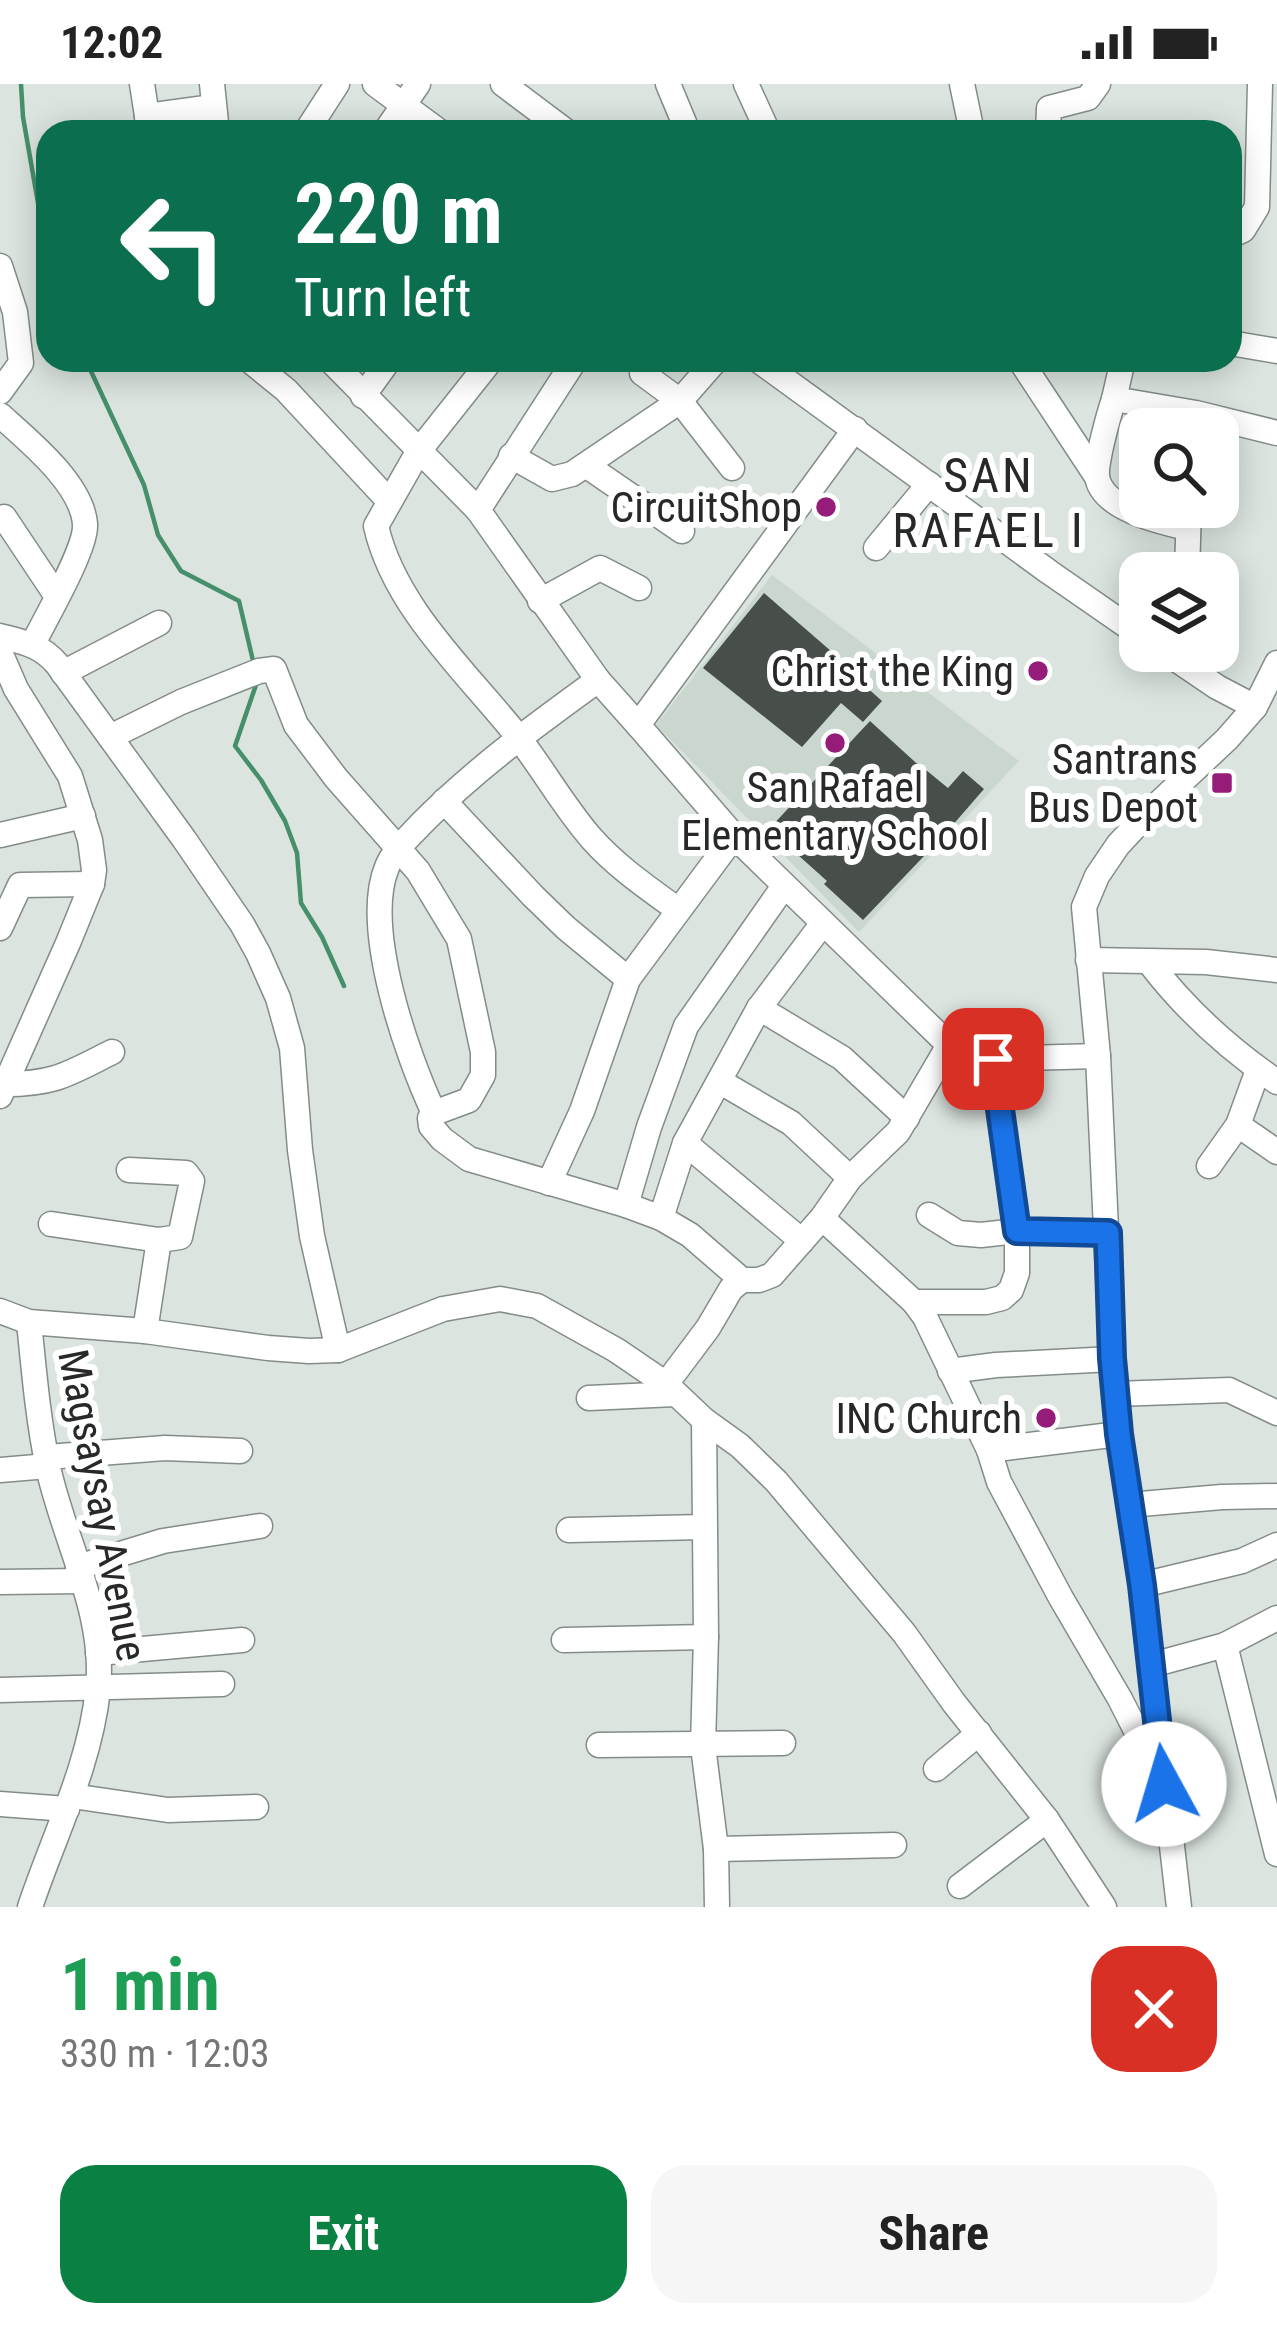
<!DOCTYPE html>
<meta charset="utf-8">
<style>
body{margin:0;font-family:"Roboto Condensed",sans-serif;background:#f6f6f6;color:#222;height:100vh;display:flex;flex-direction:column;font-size:45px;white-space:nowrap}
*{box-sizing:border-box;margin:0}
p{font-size:39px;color:#767676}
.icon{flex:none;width:66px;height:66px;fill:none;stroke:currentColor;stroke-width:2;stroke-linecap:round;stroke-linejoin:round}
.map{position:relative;height:1823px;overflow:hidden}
.drawer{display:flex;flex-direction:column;background:#fff;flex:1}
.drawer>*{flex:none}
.banner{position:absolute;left:36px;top:36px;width:1206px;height:252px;border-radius:36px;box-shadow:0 6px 30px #0003;background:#0b6e4f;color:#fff;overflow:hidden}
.controls{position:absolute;left:1119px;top:324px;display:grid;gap:24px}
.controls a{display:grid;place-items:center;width:120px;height:120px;border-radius:24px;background:#fff;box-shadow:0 6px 30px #0003;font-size:60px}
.pin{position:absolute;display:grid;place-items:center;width:102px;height:102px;color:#fff;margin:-51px;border-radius:24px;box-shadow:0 6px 18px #0006}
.me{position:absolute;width:132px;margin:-66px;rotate:354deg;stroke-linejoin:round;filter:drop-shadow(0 0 9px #0008)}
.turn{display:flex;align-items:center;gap:42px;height:252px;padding:0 60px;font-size:54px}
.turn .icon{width:156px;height:156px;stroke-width:2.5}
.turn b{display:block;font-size:84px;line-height:102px}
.round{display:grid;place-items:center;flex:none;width:126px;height:126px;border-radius:36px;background:#f6f6f6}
.headline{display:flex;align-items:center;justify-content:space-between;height:204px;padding:0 60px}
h1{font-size:72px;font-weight:700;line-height:90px;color:#1e9e55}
.primary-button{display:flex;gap:24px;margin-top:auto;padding:24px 60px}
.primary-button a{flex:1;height:138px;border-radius:36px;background:#0b8043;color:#fff;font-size:48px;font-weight:700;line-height:138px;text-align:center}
.primary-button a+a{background:#f6f6f6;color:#222}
.status{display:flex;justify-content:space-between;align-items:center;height:84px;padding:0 60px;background:#fff;direction:ltr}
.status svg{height:33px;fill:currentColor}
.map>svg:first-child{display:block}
</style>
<div class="status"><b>12:02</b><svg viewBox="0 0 49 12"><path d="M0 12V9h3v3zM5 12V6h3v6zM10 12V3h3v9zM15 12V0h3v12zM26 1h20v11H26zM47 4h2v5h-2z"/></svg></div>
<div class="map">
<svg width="1277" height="1823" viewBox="0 0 1277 1823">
<rect width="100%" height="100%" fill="#dbe4df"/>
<path fill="#c9d7cf" d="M772 491 1019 677 859 848 656 641Z"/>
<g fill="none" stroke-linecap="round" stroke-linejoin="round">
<g stroke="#468f6b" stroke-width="4.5">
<path d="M21 0 23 33 41 136 48 157"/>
<path d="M89 276V283L144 401 158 451 181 487 239 517 254 581"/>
<path d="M257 598 235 662 261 696 285 737 297 769 301 819 322 853 344 902"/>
</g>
</g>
<g fill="#484f4a">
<path d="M764 509 839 574 837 577 882 617 863 638 841 619 802 663 703 584Z"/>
<path d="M870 637 925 687 926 686 948 704 963 687 984 705 945 750 863 836 824 800 827 797 769 745Z"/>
</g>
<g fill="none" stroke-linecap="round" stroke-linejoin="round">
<g stroke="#848c87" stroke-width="27">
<g id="minor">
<path d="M142 0 147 32"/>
<path d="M212 0 217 48"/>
<path d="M375 0 440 48"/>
<path d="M503 0 567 48"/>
<path d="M668 0 688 48"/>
<path d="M746 0 768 48"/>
<path d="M962 0 972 48"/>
<path d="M148 48 147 32 213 23"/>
<path d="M306 48 337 0"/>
<path d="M385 48 418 0"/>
<path d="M1048 48 1049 24 1088 14 1098 0"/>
<path d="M1230 152 1243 146 1257 123 1260 0"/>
<path d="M0 182 15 228 21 279 0 308"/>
<path d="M1230 259 1277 267"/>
<path d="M249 276 286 306 389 417"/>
<path d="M330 276 478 426"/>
<path d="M491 276 418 368 376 442C394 522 465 587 515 649 542 683 563 722 592 755 617 783 648 804 678 826"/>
<path d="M575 276 478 426 598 596 638 641"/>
<path d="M758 276 1049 488 1140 551"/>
<path d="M1020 276 1097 393"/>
<path d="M1123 276 1114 315 1196 329 1277 349"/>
<path d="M642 289 680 317 732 384"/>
<path d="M363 312 389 276"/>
<path d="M1114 315C1109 330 1096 376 1097 392 1101 425 1161 438 1187 444"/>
<path d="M0 331C29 357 82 400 85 440 87 464 45 535 33 560"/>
<path d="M855 345 638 641 734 752 949 961 993 975 1098 972"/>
<path d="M511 372 552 395 572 390 680 317 716 276"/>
<path d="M587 382 682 447"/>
<path d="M4 433 56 511"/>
<path d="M876 464 929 400"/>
<path d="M1187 489 1189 423"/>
<path d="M540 517 600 484 639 504"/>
<path d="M0 552C23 558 41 561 57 580L184 755 242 840 258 869 278 914 292 964 300 1066 312 1152 338 1266"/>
<path d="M1164 567 1217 603 1255 623"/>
<path d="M0 568 16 605 70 692 90 756 94 786 92 800 68 859 0 1012"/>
<path d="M63 589 159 539"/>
<path d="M598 596C536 641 475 685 421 740 409 753 394 766 387 783 362 843 407 972 434 1029L430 1034 431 1042 442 1055 469 1075 626 1121 661 1134 690 1151 742 1196"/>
<path d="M110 653 181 618 259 587 274 585 296 641 336 694 418 787 459 855 483 968V991L469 1016 434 1029"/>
<path d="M444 717 533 812 566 844 628 895"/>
<path d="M0 751 83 732"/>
<path d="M823 839 759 924 719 997 791 1039 850 1094"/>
<path d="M0 844 20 801 92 800"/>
<path d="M1088 876 1206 878 1277 886"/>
<path d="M1149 878C1184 924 1229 965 1277 998"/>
<path d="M759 924 842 974 907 1034"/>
<path d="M5 1000C55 1000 68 990 112 968"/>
<path d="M1238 1041 1277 1068"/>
<path d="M685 1059 802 1157"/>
<path d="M1209 1082 1238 1041 1258 986"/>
<path d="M129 1086 186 1089 192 1097 180 1153 159 1156"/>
<path d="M549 1099 582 1027 628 895 734 752"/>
<path d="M626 1121 649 1043 686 942 784 802"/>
<path d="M929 1131 958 1149 981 1151 1017 1147 1108 1149"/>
<path d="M661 1134 685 1059 719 997"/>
<path d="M822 1134 914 1218 925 1233 989 1366 999 1398 1061 1514 1120 1615 1158 1690"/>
<path d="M51 1140 159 1156 145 1247"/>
<path d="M914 1218H986L1002 1214 1011 1206 1017 1189V1147L993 975"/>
<path d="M0 1227 29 1238 145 1247 268 1264 309 1267 338 1266 443 1225 500 1215 537 1222 616 1266 666 1300 704 1336 740 1362 776 1397 904 1549 954 1619 1047 1736 1104 1823"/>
<path d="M29 1238C34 1287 38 1336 48 1383 64 1457 106 1529 98 1605 90 1682 54 1751 30 1823"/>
<path d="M950 1287 996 1281 1112 1275"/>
<path d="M666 1300 708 1244 731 1205 742 1196H759L772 1191 822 1134 850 1094 898 1048 949 961"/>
<path d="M1115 1310 1229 1306 1277 1329"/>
<path d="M589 1314 675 1310"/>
<path d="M704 1336 706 1553 703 1662 716 1765 717 1823"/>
<path d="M989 1366 1119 1350"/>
<path d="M47 1373 165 1364 240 1367"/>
<path d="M0 1386 48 1382"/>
<path d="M1129 1421 1222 1413 1277 1412"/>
<path d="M569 1446 704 1443"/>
<path d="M78 1483 163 1457 260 1442"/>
<path d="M0 1498 82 1497"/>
<path d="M1142 1501 1242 1477 1277 1461"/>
<path d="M564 1556 706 1553"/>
<path d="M1225 1561 1277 1770"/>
<path d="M98 1569 242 1556"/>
<path d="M1152 1581 1225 1561 1277 1534"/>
<path d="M0 1606 222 1600"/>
<path d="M599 1661 783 1659"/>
<path d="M936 1685 979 1649"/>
<path d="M72 1712 168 1726 256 1723"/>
<path d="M0 1720 67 1725"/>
<path d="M716 1765 894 1761"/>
<path d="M960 1802 1047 1736"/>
<path d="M1179 1823 1142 1501 1119 1350 1112 1275 1098 972 1084 823 1097 792 1118 761 1144 733 1227 655 1255 623 1277 579"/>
</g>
</g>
<use href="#minor" stroke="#fff" stroke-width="24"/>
</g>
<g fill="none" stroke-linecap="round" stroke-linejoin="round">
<g stroke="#114b97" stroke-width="30">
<path id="route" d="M993 975 1017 1147 1108 1149 1112 1274 1119 1350 1142 1501 1164 1700"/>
</g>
<use href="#route" stroke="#1a73e8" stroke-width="21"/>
</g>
<g fill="#951d79" stroke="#fff" stroke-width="4.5">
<circle cx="826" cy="423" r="12"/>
<circle cx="1038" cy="587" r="12"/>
<circle cx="835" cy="659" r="12"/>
<rect x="1210" y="687" width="24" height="24" rx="6"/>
<circle cx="1046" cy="1334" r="12"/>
</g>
<g text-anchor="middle" stroke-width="12" stroke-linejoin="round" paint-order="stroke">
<g font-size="42" fill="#262927" stroke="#fff" text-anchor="end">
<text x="802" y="438">CircuitShop</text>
<text x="1014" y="602">Christ the King</text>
<text x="1198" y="690">Santrans<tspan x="1198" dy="48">Bus Depot</tspan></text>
<text x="835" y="718" text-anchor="middle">San Rafael<tspan x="835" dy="48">Elementary School</tspan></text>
<text x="1022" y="1349">INC Church</text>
</g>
<g font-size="42" fill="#262927" stroke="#fff">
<text transform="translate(103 1421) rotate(79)" y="15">Magsaysay Avenue</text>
</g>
<g font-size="48" letter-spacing="3" fill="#262927" stroke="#fff">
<text x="989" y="408">SAN<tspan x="989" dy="55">RAFAEL I</tspan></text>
</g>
</g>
</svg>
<div class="controls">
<a><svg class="icon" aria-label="search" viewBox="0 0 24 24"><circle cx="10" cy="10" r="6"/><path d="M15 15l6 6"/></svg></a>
<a><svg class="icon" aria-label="layers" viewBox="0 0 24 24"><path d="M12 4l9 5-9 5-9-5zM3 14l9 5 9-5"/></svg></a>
</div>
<div class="pin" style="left:993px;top:975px;background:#d93025"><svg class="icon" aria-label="arrive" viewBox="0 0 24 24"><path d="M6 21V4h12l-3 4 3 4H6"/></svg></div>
<svg class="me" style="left:1164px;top:1700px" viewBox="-20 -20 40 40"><circle r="19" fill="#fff"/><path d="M0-13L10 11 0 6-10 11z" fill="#1a73e8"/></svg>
<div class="banner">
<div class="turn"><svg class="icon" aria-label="left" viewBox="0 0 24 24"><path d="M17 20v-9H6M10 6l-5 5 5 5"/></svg><div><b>220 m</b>Turn left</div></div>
</div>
</div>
<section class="drawer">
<div class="headline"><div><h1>1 min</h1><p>330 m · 12:03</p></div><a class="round" style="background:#d93025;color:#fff"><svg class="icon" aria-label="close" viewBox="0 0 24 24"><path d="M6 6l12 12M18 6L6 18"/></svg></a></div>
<div class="primary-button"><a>Exit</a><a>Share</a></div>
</section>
